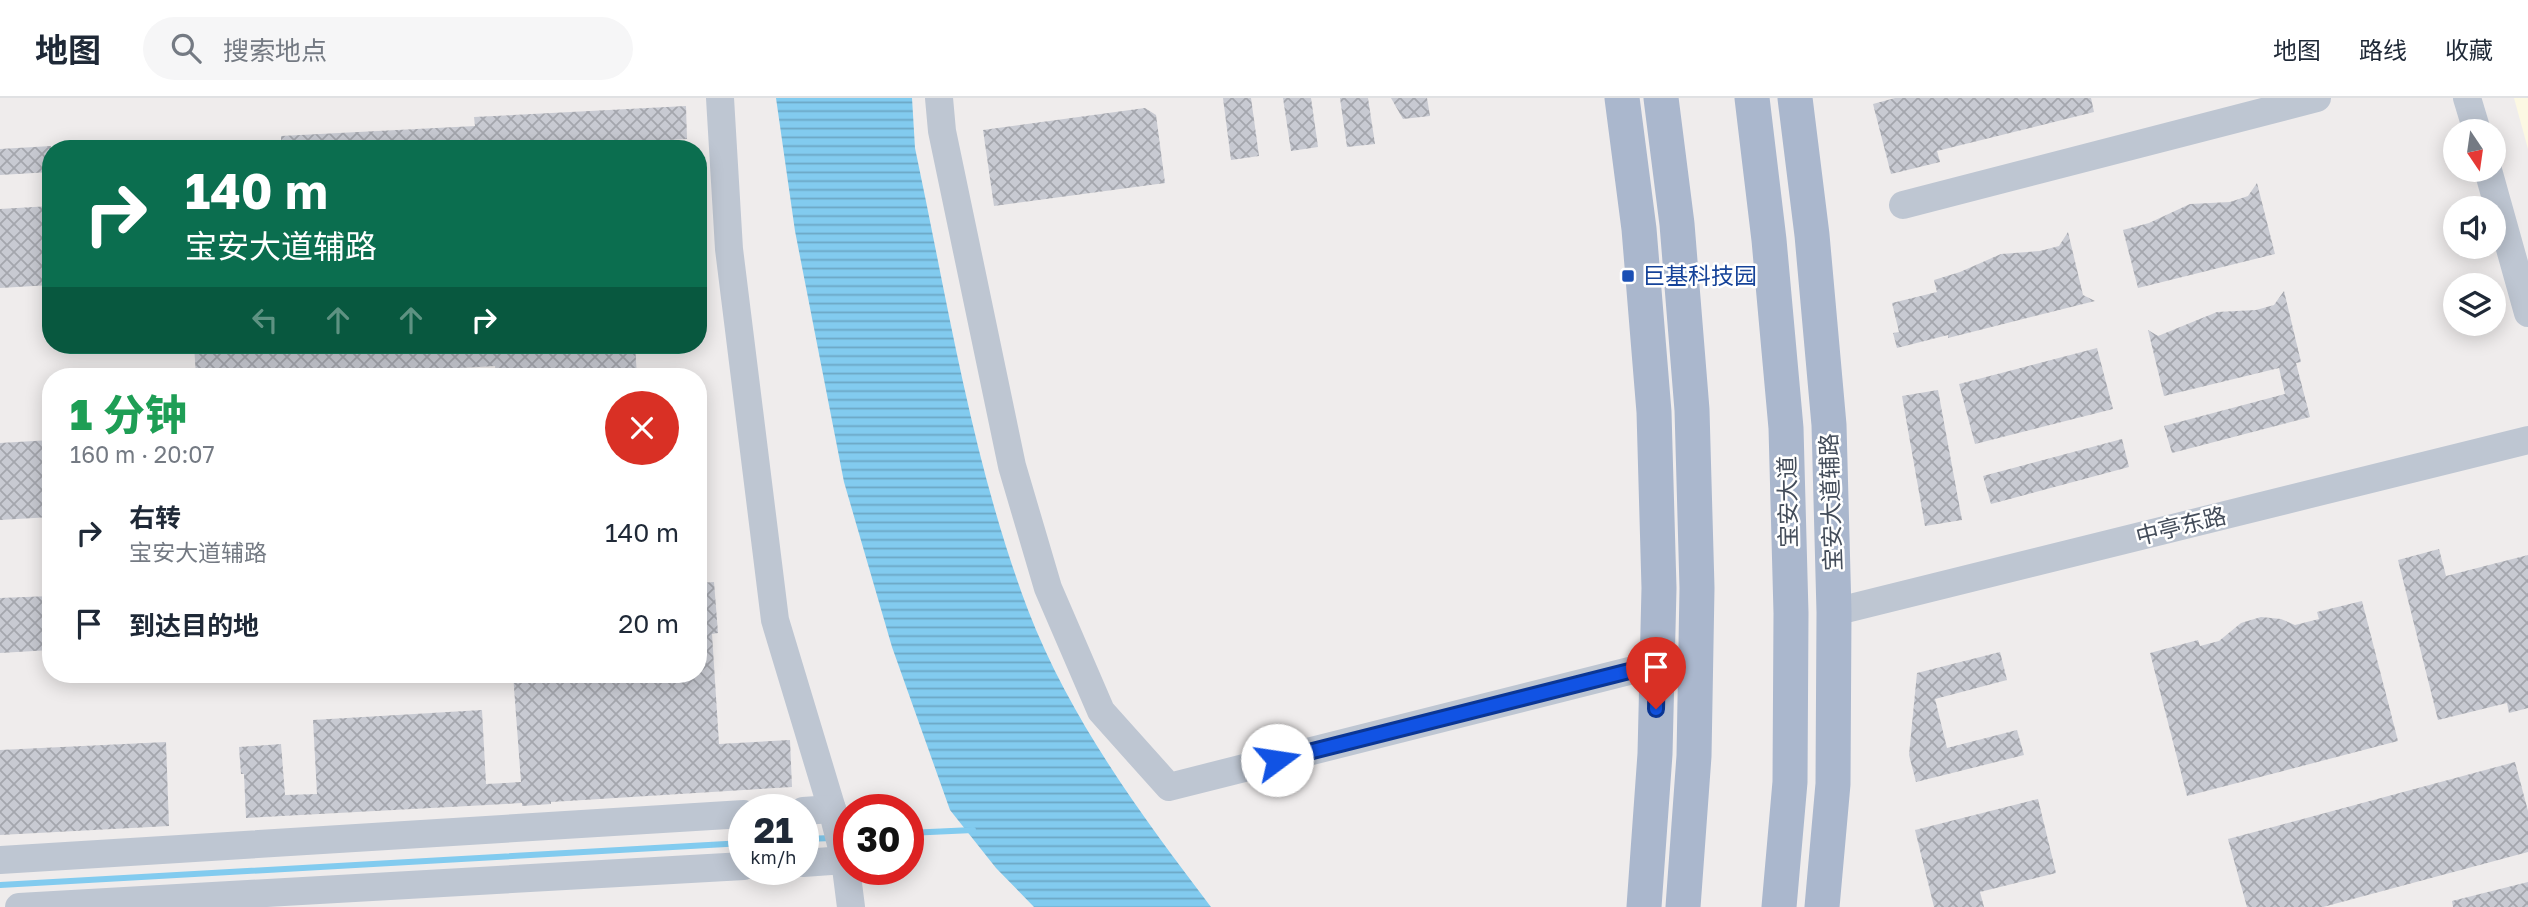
<!DOCTYPE html>
<html lang="zh">
<meta charset="utf-8">
<style>
body{margin:0;font-family:"Golos Text","Noto Sans SC",sans-serif;background:#f6f6f7;color:#1f2937;height:100vh;display:flex;flex-direction:column;font-size:26px;white-space:nowrap}
*{box-sizing:border-box;margin:0}
p{font-size:23px;color:#747a83}
.icon{flex:none;width:38px;height:38px;fill:none;stroke:currentColor;stroke-width:2;stroke-linecap:round;stroke-linejoin:round}
.map{position:relative;flex:1;overflow:hidden}
.details{position:absolute;left:42px;top:270px;width:665px;height:315px;display:flex;flex-direction:column;background:#fff;border-radius:28px;box-shadow:0 4px 18px #0003}
.details>*{flex:none}
.guide{position:absolute;left:42px;top:42px;width:665px;height:214px;border-radius:28px;box-shadow:0 4px 18px #0003;background:#0b6e4f;color:#fff;overflow:hidden}
.needle{width:46px;rotate:167deg}
.controls{position:absolute;left:2443px;top:21px;display:grid;gap:14px}
.controls a{display:grid;place-items:center;width:63px;height:63px;border-radius:50%;background:#fff;box-shadow:0 4px 18px #0003;font-size:35px}
.speed{position:absolute;left:728px;top:696px;display:flex;gap:14px;font-size:35px;font-weight:700;text-align:center}
.speed>*{display:grid;place-content:center;width:91px;height:91px;border-radius:50%;background:#fff;box-shadow:0 4px 18px #0003;line-height:1}
.speed small{font-size:18px;font-weight:400}
.speed .limit{border:10px solid #d22;background:#fff;color:#111}
.pin{position:absolute;display:grid;place-items:center;width:60px;height:60px;color:#fff;margin:-72px -30px;border-radius:50% 50% 50% 0;rotate:-45deg;box-shadow:0 0 7px #0007}
.pin .icon{rotate:45deg}
.me{position:absolute;width:77px;margin:-38px;rotate:76deg;stroke-linejoin:round;filter:drop-shadow(0 0 5px #0008)}
.turn{display:flex;align-items:center;gap:24px;height:147px;padding:0 28px;font-size:32px}
.turn .icon{width:91px;height:91px;stroke-width:2.5}
.turn b{display:block;font-size:49px;line-height:60px}
.lanes{display:flex;align-items:center;height:66px;padding:0 28px;background:#0003;justify-content:center;gap:35px;direction:ltr}
.lanes .off{opacity:.35}
.round{display:grid;place-items:center;flex:none;width:74px;height:74px;border-radius:37px;background:#f6f6f7}
.head{display:flex;align-items:center;justify-content:space-between;height:119px;padding:0 28px}
h1{font-size:42px;font-weight:800;line-height:52px;color:#1e9e55}
ul{padding:0;list-style:none}
li{display:flex;align-items:center;gap:21px;height:91px;padding:0 28px}
li div{flex:1}
li b{display:block;font-size:26px}
li em{font-style:normal}
header{display:flex;align-items:center;gap:42px;box-sizing:border-box;height:98px;padding:0 35px;background:#fff;border-bottom:2px solid #e0e1e3}
header strong{font-size:33px}
nav{display:flex;gap:38px;margin-inline-start:auto;font-size:24px}
.search{width:490px;height:63px;background:#f6f6f7;display:flex;align-items:center;gap:18px;box-sizing:border-box;padding:0 24px;border-radius:38px;color:#747a83;font-size:26px}
.map>svg:first-child{display:block}
</style>
<header>
<strong>地图</strong>
<div class="search"><svg class="icon" aria-label="search" viewBox="0 0 24 24"><circle cx="10" cy="10" r="6"/><path d="M15 15l6 6"/></svg>搜索地点</div>
<nav><a>地图</a><a>路线</a><a>收藏</a></nav>
</header>
<div class="map">
<svg width="2528" height="809" viewBox="0 0 2528 809">
<defs>
<pattern id="water-rules" width="6" height="5" patternUnits="userSpaceOnUse" patternTransform="scale(1.75)"><rect width="6" height="5" fill="#82cbef"/><path d="M0 2.5h6" fill="none" stroke="#6ca7c5"/></pattern>
<pattern id="building-cross-hatch" width="8" height="8" patternUnits="userSpaceOnUse" patternTransform="scale(1.75)"><rect width="8" height="8" fill="#c8cad2"/><path d="M0 0l8 8M0 8l8-8" fill="none" stroke="#a4a6ad"/></pattern>
</defs>
<rect width="100%" height="100%" fill="#efecec"/>
<path fill="#fcf8e3" d="M2514 0H2528V51Z"/>
<path fill="url(#water-rules)" d="M776 0H912L915 50C948 205 972 364 1028 512 1070 621 1141 717 1211 809H1034L996 770 950 712 892 549 844 384 795 133Z"/>
<g fill="none" stroke-linecap="round" stroke-linejoin="round">
<g stroke="#82cbef" stroke-width="6">
<path d="M908 735 973 732"/>
<path d="M803 741 833 740"/>
<path d="M0 787 744 745"/>
</g>
</g>
<g fill="url(#building-cross-hatch)">
<path d="M1223 0H1251L1259 58 1231 62Z"/>
<path d="M1283 0H1311L1318 49 1291 53Z"/>
<path d="M1340 0H1368L1375 46 1347 49Z"/>
<path d="M1391 0H1427L1430 18 1403 21Z"/>
<path d="M1895 0H2091L2094 14 1937 53 1940 64 1891 76 1873 6Z"/>
<path d="M686 8 687 41 503 51H281V38L475 28 474 19Z"/>
<path d="M1145 10 1156 17 1165 85 994 108 983 32Z"/>
<path d="M51 48V74L0 77V51Z"/>
<path d="M2257 85 2275 156 2138 190 2123 132 2149 125 2190 106 2230 104 2248 98Z"/>
<path d="M51 108V187L0 190V111Z"/>
<path d="M2068 134 2083 197 2095 203 1948 240V237L1897 250 1893 235 1899 234 1892 205 1937 194 1934 182 1960 174 2001 156 2040 153 2059 148Z"/>
<path d="M2284 193 2301 264 2296 265 2310 319 2172 355 2164 328 2285 296 2279 270 2164 298 2148 232 2158 238 2217 214 2256 212 2274 207Z"/>
<path d="M194 247H635L637 278H496L495 268 324 278H196Z"/>
<path d="M2097 250 2113 311 1975 346 1959 286Z"/>
<path d="M1938 292 1962 422 1925 428 1902 298Z"/>
<path d="M2122 341 2129 369 1991 406 1983 378Z"/>
<path d="M51 342V419L0 422V345Z"/>
<path d="M2439 451 2446 478 2528 457V610L2509 615 2507 605 2438 622 2398 462Z"/>
<path d="M714 484 718 535 712 536 719 646 790 642 792 689 551 704V706L522 708V705L246 720 244 676H241L239 649 281 646 285 697 317 696 313 622 482 612 486 686 521 684 513 576H698V485Z"/>
<path d="M51 498V552L0 555V500Z"/>
<path d="M2362 503 2398 643 2187 698 2150 555 2198 542 2200 548 2219 543 2241 525 2261 519 2281 521 2295 527 2319 521 2317 514Z"/>
<path d="M2000 554 2007 582 1935 601 1947 650 2017 632 2024 657 1916 684 1909 657 1917 575Z"/>
<path d="M166 644 169 728 0 737V652Z"/>
<path d="M2515 664 2528 713V754L2323 809H2247L2228 741Z"/>
<path d="M2038 701 2056 775 1980 794 1984 809H1934L1915 732Z"/>
<path d="M2528 784V809H2453L2452 803Z"/>
</g>
<g fill="none" stroke-linecap="round" stroke-linejoin="round">
<g stroke="#bec6d2" stroke-width="28">
<path d="M720 0 729 151 775 522 832 711 845 762 851 809"/>
<path d="M939 0 942 33 1012 368 1048 490 1101 613 1169 689 1657 566"/>
<path d="M2467 0 2477 33"/>
<path d="M2488 72 2528 215"/>
<path d="M1903 107 2317 0"/>
<path d="M1834 514 2528 342"/>
<path d="M803 713 832 711"/>
<path d="M0 762 744 716"/>
<path d="M803 765 845 762"/>
<path d="M19 809 744 768"/>
</g>
<g stroke="#aab7cd" stroke-width="35">
<path d="M1622 0 1639 131 1654 314 1659 490 1655 656 1644 809"/>
<path d="M1661 0 1677 126 1692 312 1697 490 1694 658 1683 809"/>
<path d="M1752 0 1769 142 1786 330 1791 515 1790 684 1779 809"/>
<path d="M1795 0 1812 137 1829 327 1834 514 1833 686 1822 809"/>
</g>
</g>
<g fill="none" stroke-linecap="round" stroke-linejoin="round">
<g stroke="#0b3694" stroke-width="18">
<path id="route" d="M1277 662 1657 566 1656 611"/>
</g>
<use href="#route" stroke="#1153e4" stroke-width="12"/>
</g>
<rect fill="#1a4fb4" stroke="#fff" stroke-width="2.5" x="1621" y="171" width="14" height="14" rx="3.5"/>
<g text-anchor="middle" stroke-width="5" stroke-linejoin="round" paint-order="stroke">
<g font-size="23" fill="#164399" stroke="#fff" text-anchor="start">
<text x="1642" y="186">巨基科技园</text>
</g>
<g font-size="23" fill="#444d5a" stroke="#fff">
<text transform="translate(1788 404) rotate(-91)" y="8">宝安大道</text>
<text transform="translate(1831 404) rotate(-92)" y="8">宝安大道辅路</text>
<text transform="translate(2181 428) rotate(-14)" y="8">中亭东路</text>
</g>
</g>
</svg>
<div class="controls">
<a><svg class="needle" viewBox="-14 -14 28 28"><path d="M0-13l5 13h-10z" fill="#e53935"/><path d="M0 13l5-13h-10z" fill="#747a83"/></svg></a>
<a><svg class="icon" aria-label="sound" viewBox="0 0 24 24"><path d="M4 9h4l5-4v14l-5-4H4zM17 9q2 3 0 6"/></svg></a>
<a><svg class="icon" aria-label="layers" viewBox="0 0 24 24"><path d="M12 4l9 5-9 5-9-5zM3 14l9 5 9-5"/></svg></a>
</div>
<div class="speed"><div>21<small>km/h</small></div><div class="limit">30</div></div>
<div class="pin" style="left:1656px;top:611px;background:#d93025"><svg class="icon" aria-label="arrive" viewBox="0 0 24 24"><path d="M6 21V4h12l-3 4 3 4H6"/></svg></div>
<svg class="me" style="left:1277px;top:662px" viewBox="-20 -20 40 40"><circle r="19" fill="#fff"/><path d="M0-13L10 11 0 6-10 11z" fill="#1153e4"/></svg>
<div class="guide">
<div class="turn"><svg class="icon" aria-label="right" viewBox="0 0 24 24"><path d="M7 20v-9h11M14 6l5 5-5 5"/></svg><div><b>140 m</b>宝安大道辅路</div></div>
<div class="lanes"><svg class="icon off" aria-label="left" viewBox="0 0 24 24"><path d="M17 20v-9H6M10 6l-5 5 5 5"/></svg><svg class="icon off" aria-label="ahead" viewBox="0 0 24 24"><path d="M12 20V5M6 11l6-6 6 6"/></svg><svg class="icon off" aria-label="ahead" viewBox="0 0 24 24"><path d="M12 20V5M6 11l6-6 6 6"/></svg><svg class="icon" aria-label="right" viewBox="0 0 24 24"><path d="M7 20v-9h11M14 6l5 5-5 5"/></svg></div>
</div>
<section class="details">
<div class="head"><div><h1>1 分钟</h1><p>160 m · 20:07</p></div><a class="round" style="background:#d93025;color:#fff"><svg class="icon" aria-label="close" viewBox="0 0 24 24"><path d="M6 6l12 12M18 6L6 18"/></svg></a></div>
<ul>
<li><svg class="icon" aria-label="right" viewBox="0 0 24 24"><path d="M7 20v-9h11M14 6l5 5-5 5"/></svg><div><b>右转</b><p>宝安大道辅路</p></div><em>140 m</em></li>
<li><svg class="icon" aria-label="arrive" viewBox="0 0 24 24"><path d="M6 21V4h12l-3 4 3 4H6"/></svg><div><b>到达目的地</b></div><em>20 m</em></li>
</ul>
</section>
</div>
